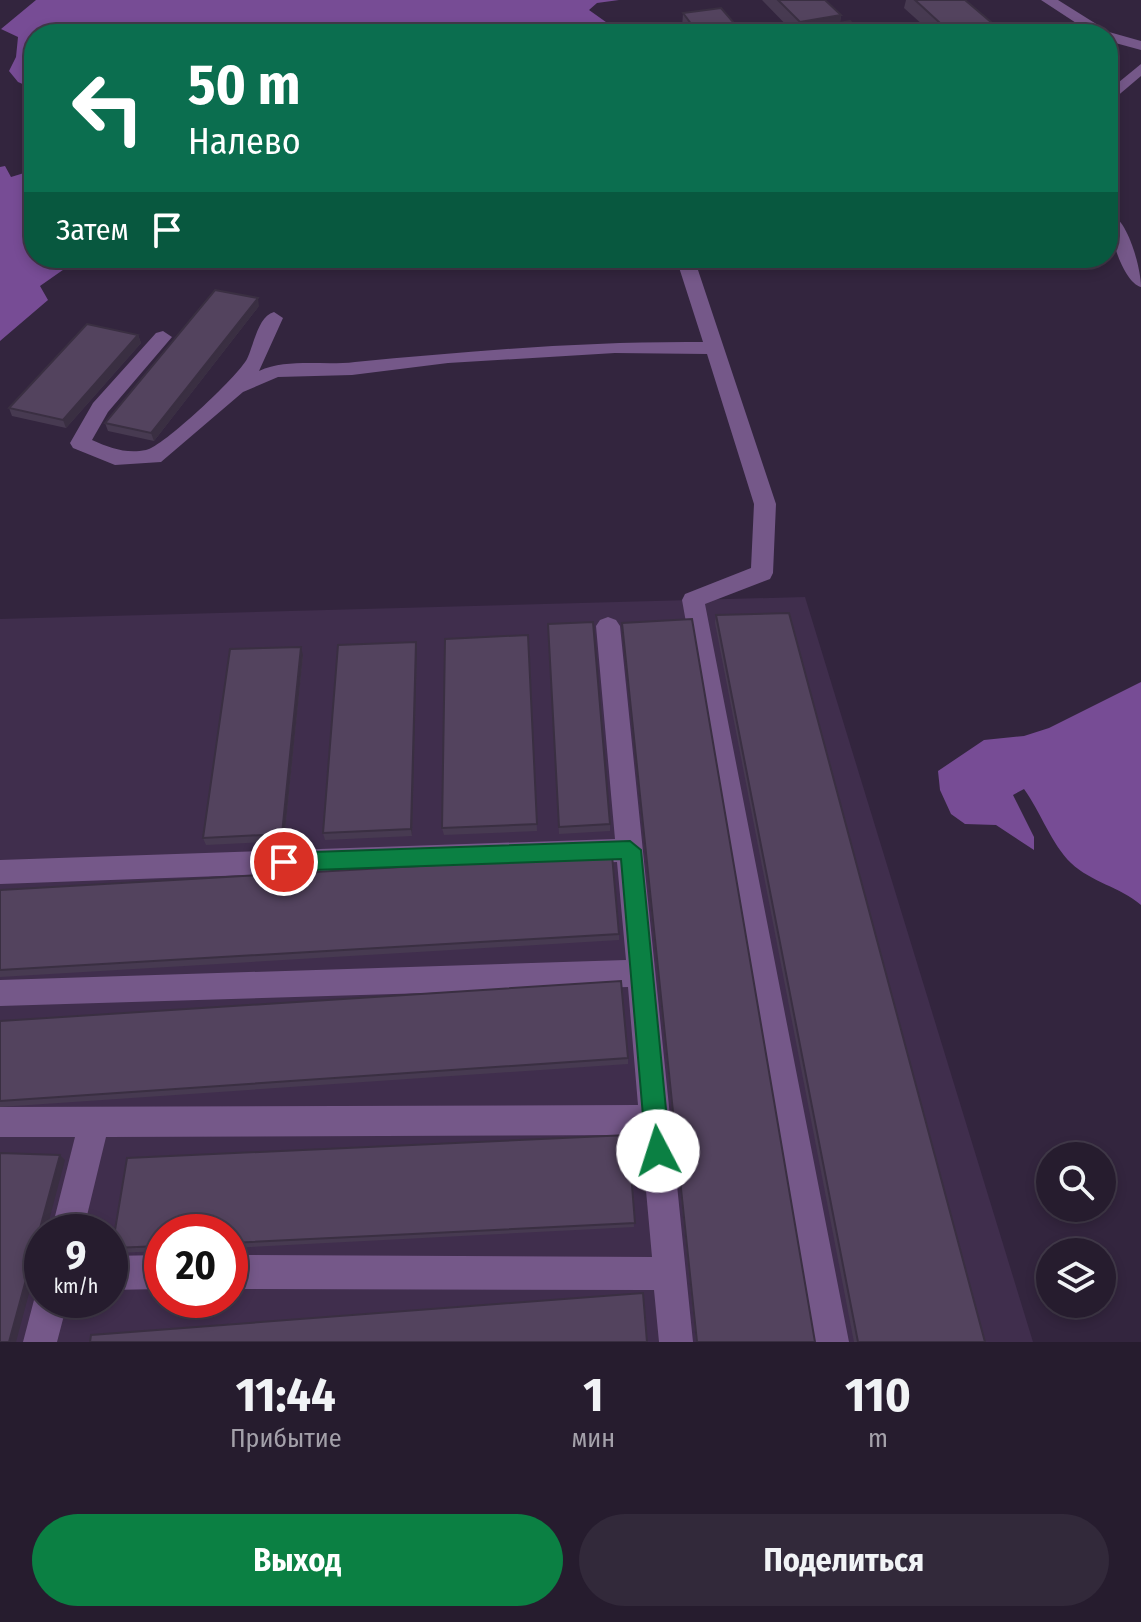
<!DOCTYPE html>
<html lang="ru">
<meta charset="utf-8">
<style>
body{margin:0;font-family:"Fira Sans Condensed",sans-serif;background:#32293a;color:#f1f3f6;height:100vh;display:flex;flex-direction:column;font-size:30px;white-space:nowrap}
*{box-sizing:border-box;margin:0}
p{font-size:26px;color:#a4a1aa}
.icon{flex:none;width:44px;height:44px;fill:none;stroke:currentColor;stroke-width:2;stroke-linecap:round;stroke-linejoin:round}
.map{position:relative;height:1342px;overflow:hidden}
.panel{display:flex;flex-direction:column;background:#261c2e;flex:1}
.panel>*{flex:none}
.top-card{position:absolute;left:24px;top:24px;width:1094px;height:244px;border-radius:32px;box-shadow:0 4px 12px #0003,0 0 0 2px #423a4a;background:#0b6e4f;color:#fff;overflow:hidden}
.buttons{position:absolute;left:1036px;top:1142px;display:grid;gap:16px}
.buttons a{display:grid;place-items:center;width:80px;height:80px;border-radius:50%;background:#261c2e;box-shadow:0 4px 12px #0003,0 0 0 2px #423a4a;font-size:40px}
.speed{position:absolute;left:24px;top:1214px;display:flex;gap:16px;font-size:40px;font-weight:700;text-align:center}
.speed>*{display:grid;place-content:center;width:104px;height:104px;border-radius:50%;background:#261c2e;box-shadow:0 4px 12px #0003,0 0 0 2px #423a4a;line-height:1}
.speed small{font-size:20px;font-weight:400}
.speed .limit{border:12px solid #d22;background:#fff;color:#111}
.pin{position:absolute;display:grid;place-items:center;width:68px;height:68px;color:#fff;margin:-34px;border:4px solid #fff;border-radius:50%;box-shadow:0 2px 8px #0007}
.me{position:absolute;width:88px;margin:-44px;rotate:355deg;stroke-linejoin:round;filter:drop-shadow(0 0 6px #0008)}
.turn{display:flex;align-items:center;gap:28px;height:168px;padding:0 32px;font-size:36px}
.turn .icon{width:104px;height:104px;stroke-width:2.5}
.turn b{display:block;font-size:56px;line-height:68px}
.then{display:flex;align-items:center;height:76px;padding:0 32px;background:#0003;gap:16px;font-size:30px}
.eta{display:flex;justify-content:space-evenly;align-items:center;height:136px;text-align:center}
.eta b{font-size:48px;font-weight:700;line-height:56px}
.cta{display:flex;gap:16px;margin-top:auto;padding:16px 32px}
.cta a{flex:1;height:92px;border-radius:48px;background:#0b8043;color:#fff;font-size:32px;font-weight:700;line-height:92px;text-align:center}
.cta a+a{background:#32293a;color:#f1f3f6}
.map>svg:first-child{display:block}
</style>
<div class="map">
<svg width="1141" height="1342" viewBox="0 0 1141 1342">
<rect width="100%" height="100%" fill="#33253e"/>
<path fill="#402e4d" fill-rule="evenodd" d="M805 597 1033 1342H0V619ZM42 1232H110V1300H42ZM162 1232H230V1300H162Z"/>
<g fill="#774c95">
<path d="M36 0H619L597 3 589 10 620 32 642 29 645 34H34V89L18 82 9 71 16 57 18 37 1 29Z"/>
<path d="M5 166 11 177 34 170V258H80L40 286 48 300 0 341V167Z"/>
<path d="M1141 682V905C1120 887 1091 882 1071 863 1052 845 1040 811 1024 789L1013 795 1034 837V850L996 825 965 824 951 814 940 790 938 771 984 740 1024 736 1049 728Z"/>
</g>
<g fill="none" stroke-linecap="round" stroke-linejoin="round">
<g fill="#755889" fill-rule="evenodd">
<path d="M1041 0H1058L1109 32 1141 41V50L1108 41V34H1093Z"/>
<path d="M1141 64V76L1108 104V91Z"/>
<path d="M1108 212C1128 218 1141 269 1141 287 1122 282 1108 230 1108 212Z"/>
<path d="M676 258H694L776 504 773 573 770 579 705 604 849 1342H815L682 600 685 594 751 568 754 504 707 354 615 353 448 363 352 375 278 377 243 392 161 462 115 465 73 448 70 443 93 403 156 333 163 331 172 337 108 412 92 440C110 448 126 454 146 450 163 447 238 376 247 359 254 345 258 316 274 312L283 318 259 371C288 358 324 366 355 362 471 351 586 341 703 342Z"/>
<path d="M608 617 616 620 620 626 693 1342H659L654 1290 230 1289V1255L652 1257 641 1135 106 1137 83 1232H51L75 1137H0V1107L638 1105 628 987 0 1006V980L626 960 617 862 0 884V860L615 839 596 626 600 620Z"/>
<path d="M162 1255V1289L110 1290V1256Z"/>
<path d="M42 1287V1300H68L57 1342H23L34 1300Z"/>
</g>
</g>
<g fill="#473a51">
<path d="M762 0H825L841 15 840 23 863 34H795Z"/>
<path d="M906 0H965L1005 34H933L904 8Z"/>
<path d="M683 13 733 34H687L682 28Z"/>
<path d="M259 306 154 441 108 431 105 423Z"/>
<path d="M138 335 141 343 66 428 12 416 9 408Z"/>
<path d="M716 615 985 1342H854L715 623Z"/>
<path d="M622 623 815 1342H696L622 631Z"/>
<path d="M548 624 610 824V831L559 834Z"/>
<path d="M528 635 537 831 444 835 442 828Z"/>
<path d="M416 642 417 650 412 836 325 840 323 833Z"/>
<path d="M303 655 284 841 206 845 203 838Z"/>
<path d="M0 890 619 934V940L0 977Z"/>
<path d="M0 1021 628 1058V1064L0 1107Z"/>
<path d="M628 1135 634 1227 230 1248V1232H162V1251L116 1253 112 1248 127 1158Z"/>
</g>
<g fill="#3a2f42">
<path d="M841 15 839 30 810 28V34H798L800 22Z"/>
<path d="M734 23 733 34H695V29Z"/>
<path d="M258 298 259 306 154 441 151 433Z"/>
<path d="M138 335 141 343 66 428 63 420Z"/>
<path d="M416 642 417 650 412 836 411 829Z"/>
<path d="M301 647 303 655 284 841 282 834Z"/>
<path d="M60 1155 65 1160 46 1232H42V1245L16 1342H9Z"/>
</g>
<g fill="#53435e" stroke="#3a2f42" stroke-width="2">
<path d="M778 0H825L841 15 800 22Z"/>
<path d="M915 0H965L1005 34H952Z"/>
<path d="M721 8 734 23 695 29 683 13Z"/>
<path d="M850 21 863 34H816L810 28Z"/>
<path d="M215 290 258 298 151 433 105 423Z"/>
<path d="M87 324 138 335 63 420 9 408Z"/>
<path d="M789 613 985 1342H858L716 615Z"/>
<path d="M692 619 815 1342H697L622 623Z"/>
<path d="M593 622 610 824 559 827 548 624Z"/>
<path d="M528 635 537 824 442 828 445 639Z"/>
<path d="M416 642 411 829 323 833 338 645Z"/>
<path d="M301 647 282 834 203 838 230 649Z"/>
<path d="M612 855 619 934 0 970V890Z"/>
<path d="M621 981 628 1058 0 1101V1021Z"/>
<path d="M628 1135 635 1223 230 1243V1232H162V1246L112 1248 127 1158Z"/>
<path d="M0 1153 60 1155 9 1342H0Z"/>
<path d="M643 1293 647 1342H90L91 1335Z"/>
</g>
<path fill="#0b8043" stroke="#07532c" stroke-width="2" d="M630 841 641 850 670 1151 666 1159 658 1162 650 1159 646 1151 621 859 284 871 274 862 284 853Z"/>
</svg>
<div class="buttons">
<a><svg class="icon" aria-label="search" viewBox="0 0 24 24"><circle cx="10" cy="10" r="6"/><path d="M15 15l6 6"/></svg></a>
<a><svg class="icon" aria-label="layers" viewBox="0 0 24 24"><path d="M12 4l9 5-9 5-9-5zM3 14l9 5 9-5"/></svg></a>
</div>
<div class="speed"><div>9<small>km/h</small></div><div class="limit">20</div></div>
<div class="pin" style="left:284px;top:862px;background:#d93025"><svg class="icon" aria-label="arrive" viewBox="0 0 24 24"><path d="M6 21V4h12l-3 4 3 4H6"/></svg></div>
<svg class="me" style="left:658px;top:1151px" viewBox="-20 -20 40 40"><circle r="19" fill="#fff"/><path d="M0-13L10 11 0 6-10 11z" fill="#0b8043"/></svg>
<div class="top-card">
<div class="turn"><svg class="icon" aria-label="left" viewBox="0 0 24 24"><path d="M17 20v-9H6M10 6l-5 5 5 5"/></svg><div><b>50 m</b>Налево</div></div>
<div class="then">Затем<svg class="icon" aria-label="arrive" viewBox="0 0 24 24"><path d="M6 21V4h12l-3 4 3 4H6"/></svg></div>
</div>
</div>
<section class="panel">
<div class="eta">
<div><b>11:44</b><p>Прибытие</p></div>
<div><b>1</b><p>мин</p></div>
<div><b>110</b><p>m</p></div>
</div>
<div class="cta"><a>Выход</a><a>Поделиться</a></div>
</section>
